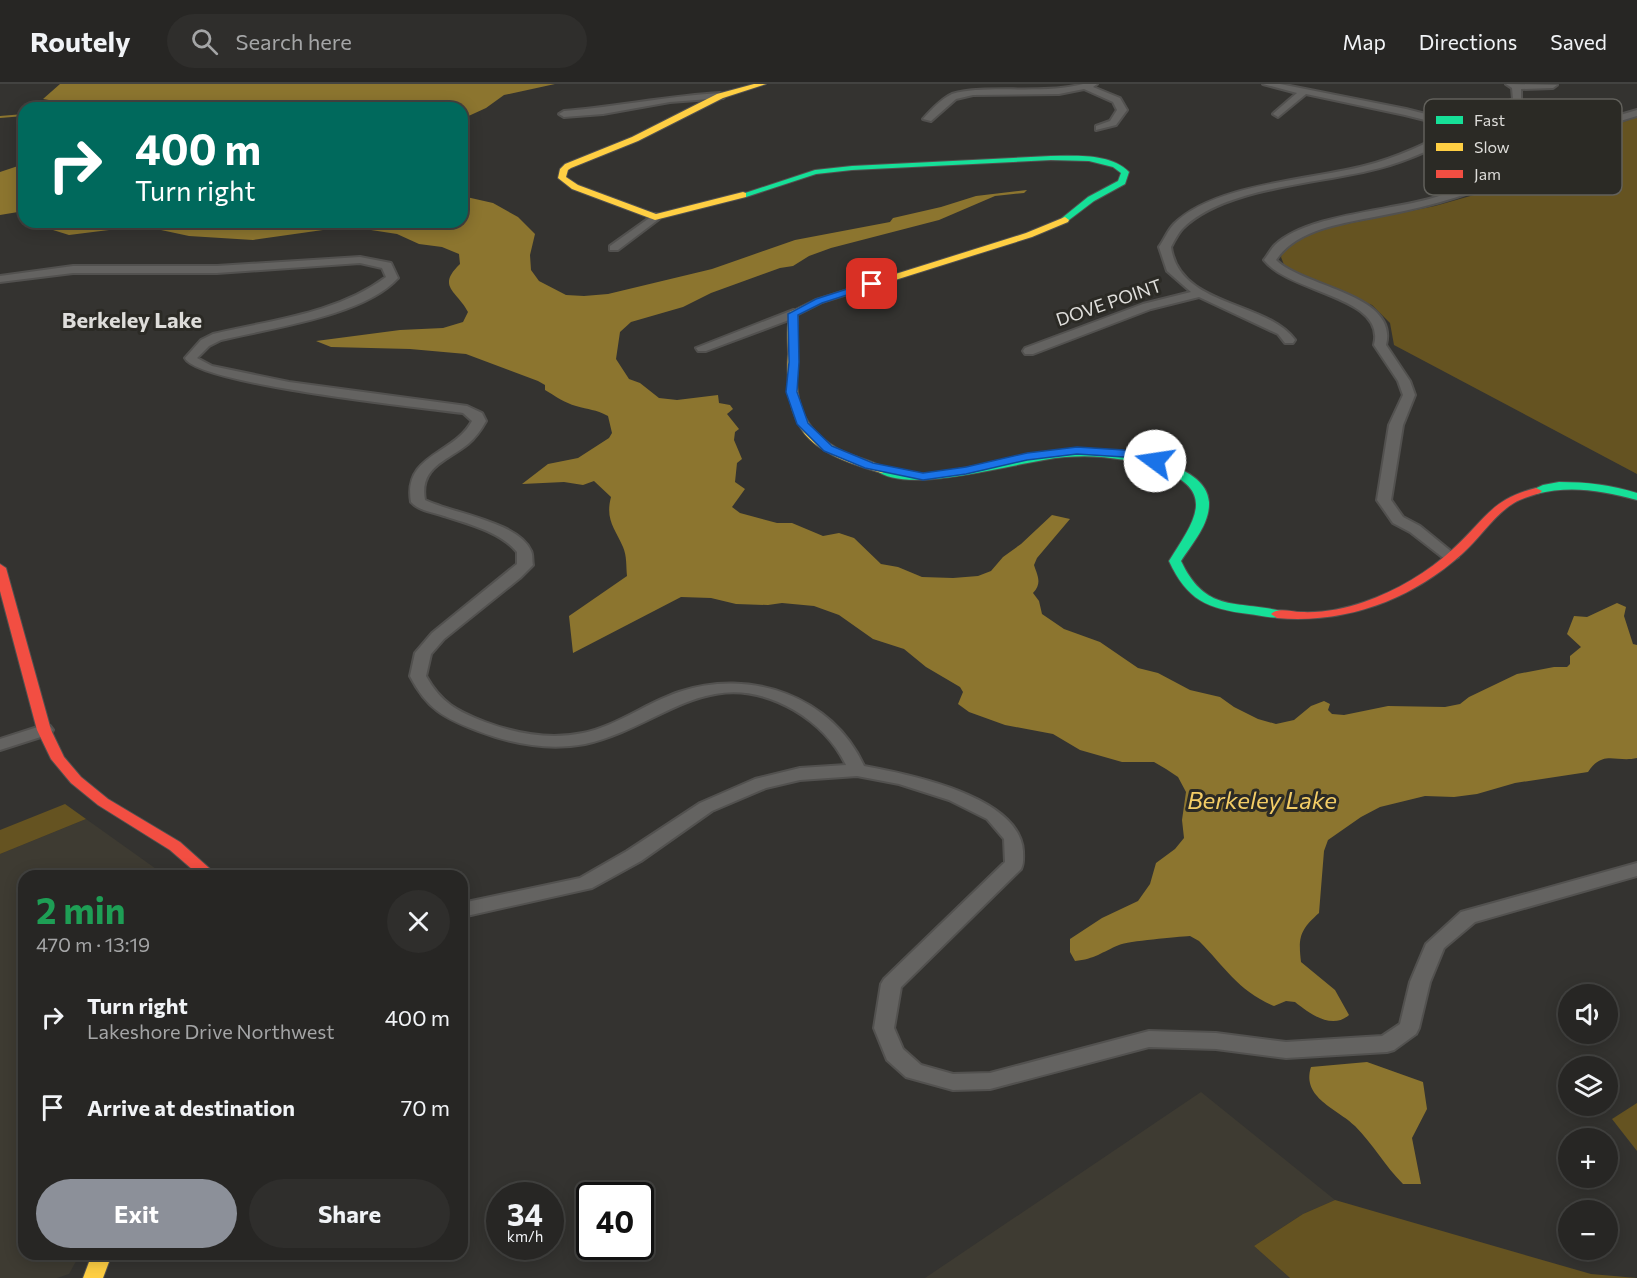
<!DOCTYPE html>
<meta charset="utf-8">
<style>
body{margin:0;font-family:Commissioner,sans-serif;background:#2f2e2c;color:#f1f3f6;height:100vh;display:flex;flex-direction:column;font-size:22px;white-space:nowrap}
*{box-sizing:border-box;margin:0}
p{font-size:20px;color:#a4a5a6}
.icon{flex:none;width:33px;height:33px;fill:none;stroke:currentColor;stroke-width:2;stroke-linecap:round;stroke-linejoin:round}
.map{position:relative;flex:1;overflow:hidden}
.side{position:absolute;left:18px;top:786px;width:450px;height:390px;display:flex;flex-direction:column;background:#272624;border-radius:18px;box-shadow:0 3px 15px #0003,0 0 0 2px #434341}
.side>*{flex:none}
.banner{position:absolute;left:18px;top:18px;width:450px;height:126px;border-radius:18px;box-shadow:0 3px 15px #0003,0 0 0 2px #434341;background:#00695c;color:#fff;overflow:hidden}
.buttons{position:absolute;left:1558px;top:900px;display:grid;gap:12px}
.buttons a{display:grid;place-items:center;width:60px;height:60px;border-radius:50%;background:#272624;box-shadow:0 3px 15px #0003,0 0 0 2px #434341;font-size:30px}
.speed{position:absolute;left:486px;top:1098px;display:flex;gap:12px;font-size:30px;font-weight:700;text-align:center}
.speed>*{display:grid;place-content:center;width:78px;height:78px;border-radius:50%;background:#272624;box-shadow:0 3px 15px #0003,0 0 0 2px #434341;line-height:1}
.speed small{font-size:15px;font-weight:400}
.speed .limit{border:3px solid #111;border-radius:9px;background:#fff;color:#111}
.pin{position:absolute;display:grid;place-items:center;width:51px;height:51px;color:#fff;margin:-26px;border-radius:12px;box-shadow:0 3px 9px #0006}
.me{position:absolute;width:66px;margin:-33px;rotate:284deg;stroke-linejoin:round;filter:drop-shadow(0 0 4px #0008)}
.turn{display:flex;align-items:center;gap:21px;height:126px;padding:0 18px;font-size:27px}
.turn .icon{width:78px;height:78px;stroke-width:2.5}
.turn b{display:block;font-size:42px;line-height:51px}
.round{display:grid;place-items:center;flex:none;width:63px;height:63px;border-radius:32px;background:#2f2e2c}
.summary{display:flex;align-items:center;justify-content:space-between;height:102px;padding:0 18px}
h1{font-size:36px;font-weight:700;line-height:45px;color:#1e9e55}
.button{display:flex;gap:12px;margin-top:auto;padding:12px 18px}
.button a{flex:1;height:69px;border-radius:36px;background:#8c9099;color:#fff;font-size:24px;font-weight:700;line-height:69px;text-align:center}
.button a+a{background:#2f2e2c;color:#f1f3f6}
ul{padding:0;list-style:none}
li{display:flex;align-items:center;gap:18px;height:90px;padding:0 18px}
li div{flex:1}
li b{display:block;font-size:22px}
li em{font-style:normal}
header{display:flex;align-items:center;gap:36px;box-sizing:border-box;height:84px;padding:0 30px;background:#272624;border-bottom:2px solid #434341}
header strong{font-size:28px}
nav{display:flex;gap:33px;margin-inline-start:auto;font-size:21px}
.search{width:420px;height:54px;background:#2f2e2c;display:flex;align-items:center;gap:15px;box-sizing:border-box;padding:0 21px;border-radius:33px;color:#a4a5a6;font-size:22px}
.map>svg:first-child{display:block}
</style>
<header>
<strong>Routely</strong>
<div class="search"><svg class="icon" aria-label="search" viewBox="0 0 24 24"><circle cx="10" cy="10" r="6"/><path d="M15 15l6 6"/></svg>Search here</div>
<nav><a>Map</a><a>Directions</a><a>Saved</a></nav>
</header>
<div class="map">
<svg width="1637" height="1194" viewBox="0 0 1637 1194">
<rect width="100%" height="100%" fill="#343330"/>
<g fill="#3e3b32">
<path d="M86 735 166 792H24V1170H80L69 1190 57 1194H0V770Z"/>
<path d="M1201 1008 1335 1116 1303 1130 1254 1162 1290 1194H925Z"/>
</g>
<g fill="#655321">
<path d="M1637 33V390L1394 261 1390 239 1372 221 1286 186 1281 173 1285 162 1312 149 1336 142 1435 122 1481 109 1542 80 1575 55Z"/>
<path d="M65 720 86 735 0 770V746Z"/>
<path d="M1637 1019V1067L1612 1035Z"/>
<path d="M1335 1116 1591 1190 1637 1194H1290L1254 1162 1303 1130Z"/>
</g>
<g fill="#8c752f">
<path d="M60 0H555L504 11 486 24 462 35V24H41L49 16 43 15Z"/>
<path d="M24 80V127L0 131V88Z"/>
<path d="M1027 106 1024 109 995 112 939 136 831 164 809 172 793 182 780 184 711 209 683 223 631 238 620 248 616 275 629 295 640 299 659 314 677 316 718 311 719 319 730 321 733 325 727 330 739 345 735 348 734 356 742 375 737 379 735 398 745 405 732 423 740 429 777 439H792L823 452 839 449 854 454 881 480 898 483 922 493 953 494 978 492 991 487 1003 473 1021 460 1052 431 1070 435 1037 474 1034 481C1038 493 1042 499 1033 509L1039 517 1042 530 1064 545 1100 558 1138 584 1158 589 1190 606 1220 613 1234 623 1258 635 1276 640 1294 636 1311 622 1324 617 1330 620 1328 626 1332 630 1344 631 1388 622 1445 623 1460 620 1469 613 1517 590 1554 583H1567L1570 580V572L1581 563 1567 550 1574 532 1587 533 1617 519 1626 523 1624 532 1633 560 1637 561V674C1616 679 1603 665 1588 688L1515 699 1477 710 1454 713 1425 712 1380 723 1361 733 1328 756 1324 767 1319 829C1300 846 1298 853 1301 878L1335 906 1349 931C1332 946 1310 930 1295 918L1286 917 1274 922C1238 907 1225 883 1199 857L1190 852C1177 853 1128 857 1119 861 1102 868 1095 875 1075 877L1070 868V855L1102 834 1138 817 1150 800 1156 779 1175 765 1184 754 1182 736 1186 708 1178 693 1166 685 1154 678H1122L1080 666 1053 650 1005 641 969 628 958 620 963 608 960 603 926 583 904 565 873 555 839 531 814 522 782 519 768 521 736 520 711 514 681 513 573 569 569 532 627 492C626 482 627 472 623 463 615 444 605 436 611 413L594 397 583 401 564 398 522 400 548 380 578 374 609 354 612 349 608 332C595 325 589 326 576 322 565 319 555 312 545 306V301L538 297 466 270 410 265 331 263 316 257 400 246 443 244 463 238 468 228C457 207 436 203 460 180L459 170 442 163 419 160 397 150 371 146 330 145 253 156 189 152 161 146 125 144 69 151 53 146 54 138H462V112L493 119 518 133 535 150 530 171 531 186 539 197 566 211 584 212 608 210 712 185 795 156 890 138 893 134 941 123 976 112Z"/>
<path d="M1367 978 1423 998 1427 1025 1412 1054 1421 1100H1403C1385 1082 1373 1060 1355 1042 1338 1025 1301 1014 1311 983Z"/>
</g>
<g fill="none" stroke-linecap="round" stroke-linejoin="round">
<path stroke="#8c752f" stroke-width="2" d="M0 33 24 31"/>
<g stroke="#52514f" stroke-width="4">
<g id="street">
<path d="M1083 0H1097L1093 3 1120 14 1127 26 1116 41 1096 46V42L1110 37 1117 26 1113 18 1084 5 1059 10 973 11 956 15 931 37 923 35C931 26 941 15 952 10 985 0 1044 11 1083 0Z"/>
<path d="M1263 0H1280L1406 25 1465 40 1513 15 1512 4 1506 0 1557 1 1553 4 1521 5V18C1479 40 1436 67 1390 81 1331 100 1228 100 1183 144 1178 149 1174 157 1171 163 1179 223 1267 217 1295 256L1293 259H1285L1278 250 1199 213 1151 225 1033 270H1025L1023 267 1025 264 1143 220 1191 208 1167 187 1159 163C1164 156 1168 146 1174 140 1214 100 1311 96 1364 82 1397 74 1427 59 1457 44L1405 31 1306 10 1278 33 1273 30 1275 28 1297 9Z"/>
<path d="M720 9 725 12 723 14 670 18 603 30 564 33 559 30 564 27C616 23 667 12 720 9Z"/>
<path d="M1637 26V32C1589 45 1549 72 1505 94 1462 115 1416 125 1369 134 1338 140 1295 147 1276 176 1305 204 1399 210 1386 261L1410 297 1415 311 1403 341 1391 416 1403 433 1420 442 1458 473 1451 477 1446 476 1410 448 1393 439 1377 416 1389 341 1403 311 1398 297 1374 261C1387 212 1291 210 1264 176 1268 171 1271 165 1275 161 1308 130 1392 127 1436 113 1507 92 1565 45 1637 26Z"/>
<path d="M655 130 659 131V135L618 166H610V162Z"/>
<path d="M360 173 391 179 398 194C364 232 270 244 221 256L209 262 197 274 212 282 289 298 467 322 482 329 486 337C481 346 476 353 468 360 447 377 419 383 425 416 451 429 519 438 531 467 533 471 532 477 533 481L520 494 444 555 431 570 426 592C441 619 457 627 485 638 517 650 550 656 583 649 617 642 646 619 679 608 750 584 832 612 864 682 907 690 1020 712 1023 767 1023 773 1024 779 1021 785L901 903 894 944 903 965 921 981 953 990 990 989 1149 947 1216 949 1286 958 1382 952 1400 940 1410 898 1426 860 1461 828 1637 779V792L1475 838 1444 864 1430 898 1419 944 1416 950 1394 966 1387 968 1286 974 1216 965 1149 963 990 1005 953 1006 906 993 887 976 874 944 881 900 884 895 1005 778 1004 755 987 735 949 716 899 700 857 692 800 696 766 704 712 727 641 777 592 804 462 833V819L580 794 627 767 700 719 755 695 800 684 846 681C835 658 816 639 794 626 709 577 662 643 585 660 548 667 512 660 478 647 444 634 427 625 410 592L415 569 432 549 517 480V468C500 447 465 439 441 431 431 428 418 426 411 418 403 370 454 371 472 337L463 329C425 324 196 300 185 274L201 256 213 250C271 236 336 230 386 193L382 184 360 179 217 189H73L0 198V192L73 182H217Z"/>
<path d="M793 226 797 227V233L706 267H698L696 264Z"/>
<path d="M44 641 50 642 53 646 50 650 0 666V655Z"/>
</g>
</g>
<g stroke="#52514f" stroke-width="2">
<g id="fast">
<path d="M1051 72C1076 72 1110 69 1129 88L1125 100 1094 117 1065 139 1061 136 1062 134 1088 113 1118 97 1121 89 1113 83 1089 77 1051 76 852 86 816 90 746 113 739 111 815 86 852 82Z"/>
<path d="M1088 366C1118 367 1207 377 1209 418 1210 440 1192 460 1181 477 1206 529 1234 516 1282 527L1283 530 1282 533C1272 535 1259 531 1249 530 1207 525 1187 516 1169 477 1191 441 1219 409 1164 387 1132 375 1099 370 1065 373 1023 376 907 413 876 386L882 383 906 388 931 390 1044 369Z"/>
<path d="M1559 398C1586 398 1612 401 1637 409V416C1602 407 1572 401 1536 410L1530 407 1543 401Z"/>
</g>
</g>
<g stroke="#52514f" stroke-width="2">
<g id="slow">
<path d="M754 0H766L723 14 638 57 571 84 568 86 566 93 578 101 656 130 743 108 746 109V113L655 136 572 105 558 94 560 85 565 80 632 53 717 10Z"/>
<path d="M1065 133 1069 136 1068 138 1032 153 822 219 798 231C800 284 782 333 837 364 850 372 879 378 888 386L882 389 878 388C806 367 784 346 788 270 788 257 786 240 790 228L816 215 1026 149Z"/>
<path d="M92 1170H112L103 1194H83Z"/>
</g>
</g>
<g stroke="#52514f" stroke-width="2">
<g id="jam">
<path d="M1536 404 1542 407 1540 409C1531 412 1522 414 1514 419 1494 431 1480 454 1462 470 1411 516 1346 540 1277 534L1271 530C1278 523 1291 528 1301 528 1322 529 1344 525 1364 518 1396 507 1428 488 1453 465 1485 436 1491 415 1536 404Z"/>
<path d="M0 480 6 484 51 646 64 673 81 693 108 715 180 758 218 792H200L170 766 98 721 71 699 51 675 37 646 0 507Z"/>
</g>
</g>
<use href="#street" fill="#646361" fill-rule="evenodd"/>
<use href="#fast" fill="#16e098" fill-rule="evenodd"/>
<use href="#slow" fill="#ffcf43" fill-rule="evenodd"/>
<use href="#jam" fill="#f24e42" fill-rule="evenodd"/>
</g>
<path fill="#1a73e8" stroke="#114b97" stroke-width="1.5" d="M872 197 876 200 875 202 822 219 798 231 799 278 797 308 808 339 832 362 873 379 923 389 966 383 1027 369 1077 363 1124 366 1159 375 1160 377 1155 380 1124 373 1077 370 1027 376 966 390 923 396 865 384 824 367 797 340 786 308 789 278 788 230 816 215Z"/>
<g text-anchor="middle" stroke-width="6" stroke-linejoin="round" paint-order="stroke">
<g font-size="18" fill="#deddda" stroke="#2b2a25">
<text transform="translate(1109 219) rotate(-19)" y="6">DOVE POINT</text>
</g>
<g font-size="22" font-weight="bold" fill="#deddda" stroke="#2b2a25">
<text x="132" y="244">Berkeley Lake</text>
</g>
<g font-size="24" font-style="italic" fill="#f3cd66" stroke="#2b2a25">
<text x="1262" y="725">Berkeley Lake</text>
</g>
</g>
<rect x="1424" y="15" width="198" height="96" rx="9" fill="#2b2a25" stroke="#61605b" stroke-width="1.5"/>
<rect x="1436" y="32" width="27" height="8" fill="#16e098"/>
<rect x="1436" y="59" width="27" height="8" fill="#ffcf43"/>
<rect x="1436" y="86" width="27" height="8" fill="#f24e42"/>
<g font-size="16" fill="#deddda">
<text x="1474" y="42">Fast</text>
<text x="1474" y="69">Slow</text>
<text x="1474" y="96">Jam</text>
</g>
</svg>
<div class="buttons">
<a><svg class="icon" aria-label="sound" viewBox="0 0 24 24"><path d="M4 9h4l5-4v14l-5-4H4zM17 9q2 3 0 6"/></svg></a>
<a><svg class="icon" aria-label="layers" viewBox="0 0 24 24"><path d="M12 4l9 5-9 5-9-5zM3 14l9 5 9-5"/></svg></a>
<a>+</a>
<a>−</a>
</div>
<div class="speed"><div>34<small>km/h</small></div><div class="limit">40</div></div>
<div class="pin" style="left:872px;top:200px;background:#d93025"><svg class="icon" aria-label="arrive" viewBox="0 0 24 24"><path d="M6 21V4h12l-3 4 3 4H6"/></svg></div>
<svg class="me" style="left:1155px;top:377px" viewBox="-20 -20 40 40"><circle r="19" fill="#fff"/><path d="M0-13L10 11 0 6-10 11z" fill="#1a73e8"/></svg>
<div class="banner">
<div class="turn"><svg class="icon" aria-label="right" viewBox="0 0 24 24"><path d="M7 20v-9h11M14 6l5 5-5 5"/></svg><div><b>400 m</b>Turn right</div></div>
</div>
<section class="side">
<div class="summary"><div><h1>2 min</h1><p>470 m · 13:19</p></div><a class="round"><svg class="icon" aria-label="close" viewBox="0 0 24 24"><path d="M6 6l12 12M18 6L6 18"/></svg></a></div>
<ul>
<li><svg class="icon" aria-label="right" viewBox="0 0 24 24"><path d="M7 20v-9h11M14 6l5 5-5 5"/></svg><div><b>Turn right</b><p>Lakeshore Drive Northwest</p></div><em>400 m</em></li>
<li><svg class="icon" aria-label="arrive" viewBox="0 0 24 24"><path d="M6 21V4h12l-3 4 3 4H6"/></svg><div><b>Arrive at destination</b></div><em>70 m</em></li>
</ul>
<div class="button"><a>Exit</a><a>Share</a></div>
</section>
</div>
